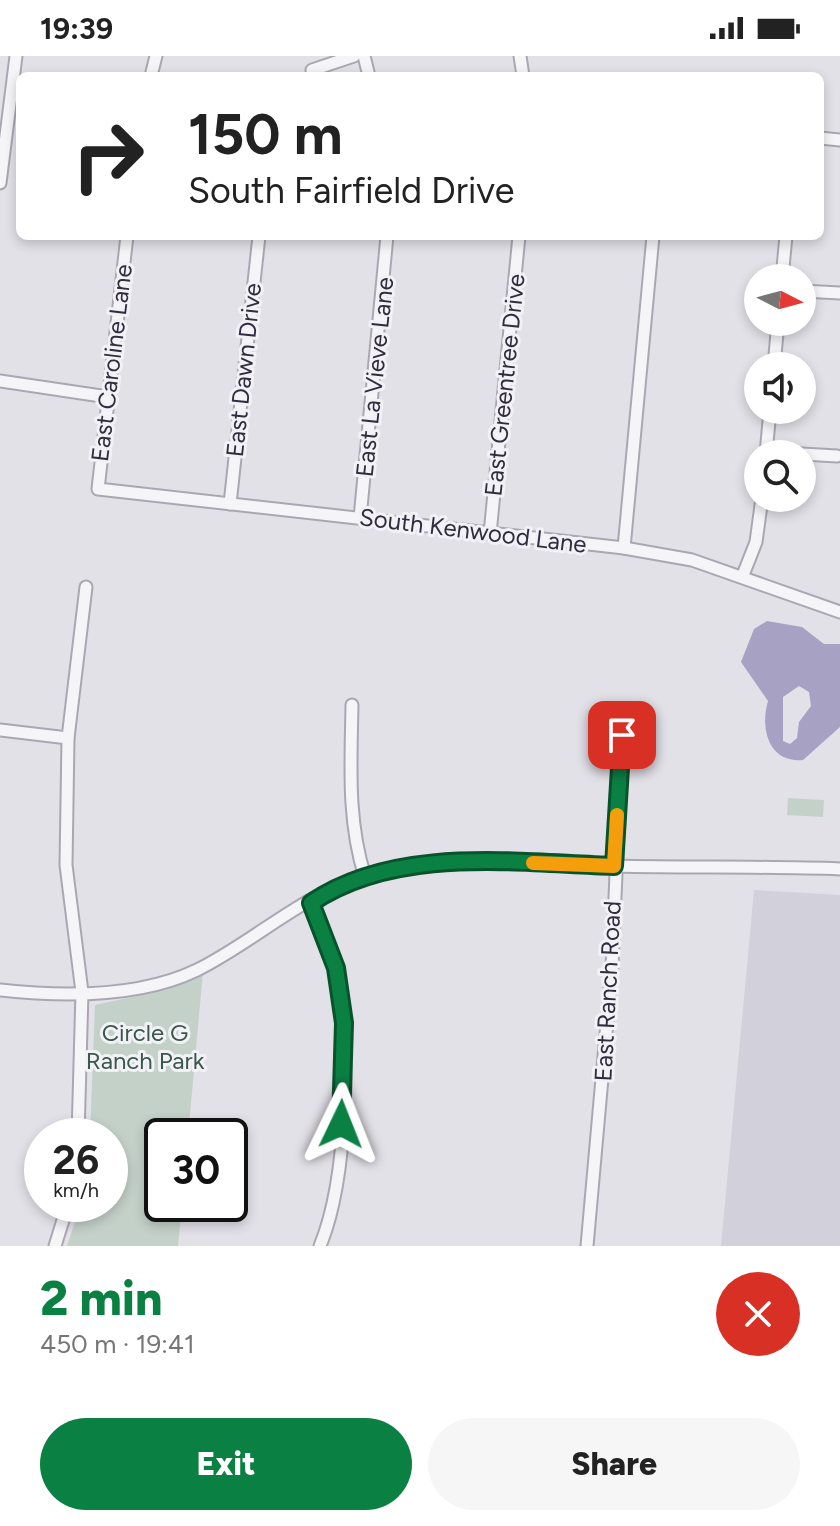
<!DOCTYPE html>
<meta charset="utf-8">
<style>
body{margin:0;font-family:Figtree,sans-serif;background:#f6f6f6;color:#222;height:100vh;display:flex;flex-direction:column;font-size:30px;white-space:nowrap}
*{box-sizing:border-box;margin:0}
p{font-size:26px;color:#767676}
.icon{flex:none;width:44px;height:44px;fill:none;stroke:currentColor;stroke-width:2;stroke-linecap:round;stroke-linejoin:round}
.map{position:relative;height:1190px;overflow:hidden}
.panel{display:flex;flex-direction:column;background:#fff;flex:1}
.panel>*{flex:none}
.guide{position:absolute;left:16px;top:16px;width:808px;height:168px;border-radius:12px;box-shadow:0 4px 12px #0003;background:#fff;color:#222;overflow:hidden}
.needle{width:52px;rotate:96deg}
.buttons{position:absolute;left:744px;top:208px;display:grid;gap:16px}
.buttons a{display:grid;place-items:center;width:72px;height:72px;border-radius:50%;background:#fff;box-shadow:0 4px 12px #0003;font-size:40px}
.speed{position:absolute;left:24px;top:1062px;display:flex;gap:16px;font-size:40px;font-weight:700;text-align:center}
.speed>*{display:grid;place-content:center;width:104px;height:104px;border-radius:50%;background:#fff;box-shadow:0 4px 12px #0003;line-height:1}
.speed small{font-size:20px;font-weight:400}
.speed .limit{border:4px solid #111;border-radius:12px;background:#fff;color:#111}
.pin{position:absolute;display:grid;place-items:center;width:68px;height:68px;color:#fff;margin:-34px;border-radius:16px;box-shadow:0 4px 12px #0006}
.me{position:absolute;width:88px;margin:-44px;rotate:2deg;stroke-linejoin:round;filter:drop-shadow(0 0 6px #0008)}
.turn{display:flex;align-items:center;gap:28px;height:168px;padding:0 40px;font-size:36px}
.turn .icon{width:104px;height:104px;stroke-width:2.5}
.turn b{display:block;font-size:56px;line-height:68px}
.round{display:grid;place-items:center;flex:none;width:84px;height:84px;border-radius:42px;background:#f6f6f6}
.summary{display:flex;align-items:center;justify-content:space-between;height:136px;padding:0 40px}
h1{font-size:48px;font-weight:800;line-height:60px;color:#0b8043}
.button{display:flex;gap:16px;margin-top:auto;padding:16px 40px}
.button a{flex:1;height:92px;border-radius:48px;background:#0b8043;color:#fff;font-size:32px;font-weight:800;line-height:92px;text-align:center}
.button a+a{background:#f6f6f6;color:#222}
.status{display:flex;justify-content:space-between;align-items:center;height:56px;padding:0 40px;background:#fff;direction:ltr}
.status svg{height:22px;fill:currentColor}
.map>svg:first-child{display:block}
</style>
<div class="status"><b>19:39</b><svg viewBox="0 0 49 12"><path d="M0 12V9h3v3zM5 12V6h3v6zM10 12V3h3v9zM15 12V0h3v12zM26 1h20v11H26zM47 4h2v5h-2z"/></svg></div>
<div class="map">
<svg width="840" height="1190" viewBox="0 0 840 1190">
<rect width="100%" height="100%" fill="#e3e1e8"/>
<path fill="#d2d0da" d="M754 834 840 839V1190H721Z"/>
<g fill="#c4d1c9">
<path d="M788 742 824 744 823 761 787 759Z"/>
<path d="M203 916 188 1080H162V1148H182L178 1190H67L81 1148H110V1080H90L95 949 155 936Z"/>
</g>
<path fill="#a7a1c4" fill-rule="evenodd" d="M767 565 802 571 824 588H840V671L803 704C768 707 760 672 768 645L741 606 754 573ZM799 630 809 636 811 650 799 666 797 682 790 688 783 685V641Z"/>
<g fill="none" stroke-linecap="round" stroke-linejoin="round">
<g stroke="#aaa7b2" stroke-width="15">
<g id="minor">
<path d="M364 0 369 20"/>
<path d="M520 0 523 20"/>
<path d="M312 14 354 0"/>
<path d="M151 20 156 0"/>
<path d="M820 82 840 84"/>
<path d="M0 127 16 0"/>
<path d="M127 180 98 433 624 492 692 504 840 556"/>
<path d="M782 222 786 180"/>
<path d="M802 235 840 237"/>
<path d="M774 310 778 266"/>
<path d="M0 325 108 341"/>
<path d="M767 396 837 400"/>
<path d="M766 398 770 354"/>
<path d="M230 448 259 180"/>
<path d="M360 462 387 180"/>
<path d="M490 478 519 180"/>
<path d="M624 492 653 180"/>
<path d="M743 519 756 486 762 442"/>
<path d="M352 649C351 708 347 764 365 821"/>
<path d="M0 674 68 682"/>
<path d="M311 847C319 869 331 893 336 916 351 988 348 1122 320 1190"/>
<path d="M0 934C63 941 139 942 197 914 254 886 305 836 367 820 448 799 533 809 615 810 690 812 765 810 840 813"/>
<path d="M78 1080 82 936 66 809 68 682 86 531"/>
<path d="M55 1190 68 1148"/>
<path d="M587 1190 612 911 622 679"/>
</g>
</g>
<use href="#minor" stroke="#f5f4f7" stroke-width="11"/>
</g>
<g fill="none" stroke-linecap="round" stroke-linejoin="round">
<g stroke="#07532c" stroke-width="20">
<path id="route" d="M341 1068 344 967 336 912 311 847C396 789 517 807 614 810L622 679"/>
</g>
<use href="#route" stroke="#0b8043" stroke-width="14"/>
<path stroke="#f59e0b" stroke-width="14" d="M533 807 614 810 617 759"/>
</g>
<g text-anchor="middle" stroke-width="6" stroke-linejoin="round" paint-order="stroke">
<g font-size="24" fill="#312c3e" stroke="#f2f1f6">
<text transform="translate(112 307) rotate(-83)" y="8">East Caroline Lane</text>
<text transform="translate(244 314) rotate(-84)" y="8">East Dawn Drive</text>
<text transform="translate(375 321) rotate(-84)" y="8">East La Vieve Lane</text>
<text transform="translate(505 329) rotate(-84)" y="8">East Greentree Drive</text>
<text transform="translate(473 475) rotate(7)" y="8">South Kenwood Lane</text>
<text transform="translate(608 935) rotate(-87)" y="8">East Ranch Road</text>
</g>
<g font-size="24" fill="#3a5849" stroke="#f2f1f6">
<text x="145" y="985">Circle G<tspan x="145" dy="28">Ranch Park</tspan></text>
</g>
</g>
</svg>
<div class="buttons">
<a><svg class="needle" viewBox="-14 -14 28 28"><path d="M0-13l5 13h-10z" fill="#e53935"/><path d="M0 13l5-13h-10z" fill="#767676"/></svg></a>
<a><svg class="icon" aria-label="sound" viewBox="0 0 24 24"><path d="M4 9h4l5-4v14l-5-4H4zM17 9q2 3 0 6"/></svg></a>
<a><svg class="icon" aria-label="search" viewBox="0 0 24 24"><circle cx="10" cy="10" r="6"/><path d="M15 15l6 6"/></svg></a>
</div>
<div class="speed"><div>26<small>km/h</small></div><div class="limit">30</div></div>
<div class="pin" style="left:622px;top:679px;background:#d93025"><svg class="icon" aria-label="arrive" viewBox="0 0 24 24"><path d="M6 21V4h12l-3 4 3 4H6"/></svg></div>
<svg class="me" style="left:341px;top:1068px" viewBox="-20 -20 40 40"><path d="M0-17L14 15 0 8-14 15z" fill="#0b8043" stroke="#fff" stroke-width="4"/></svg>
<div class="guide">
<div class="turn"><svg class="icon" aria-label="right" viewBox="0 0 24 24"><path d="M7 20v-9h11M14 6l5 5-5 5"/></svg><div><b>150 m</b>South Fairfield Drive</div></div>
</div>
</div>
<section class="panel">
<div class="summary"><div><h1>2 min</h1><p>450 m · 19:41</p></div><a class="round" style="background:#d93025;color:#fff"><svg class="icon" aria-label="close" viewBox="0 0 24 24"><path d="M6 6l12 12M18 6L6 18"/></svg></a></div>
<div class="button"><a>Exit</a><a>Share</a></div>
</section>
